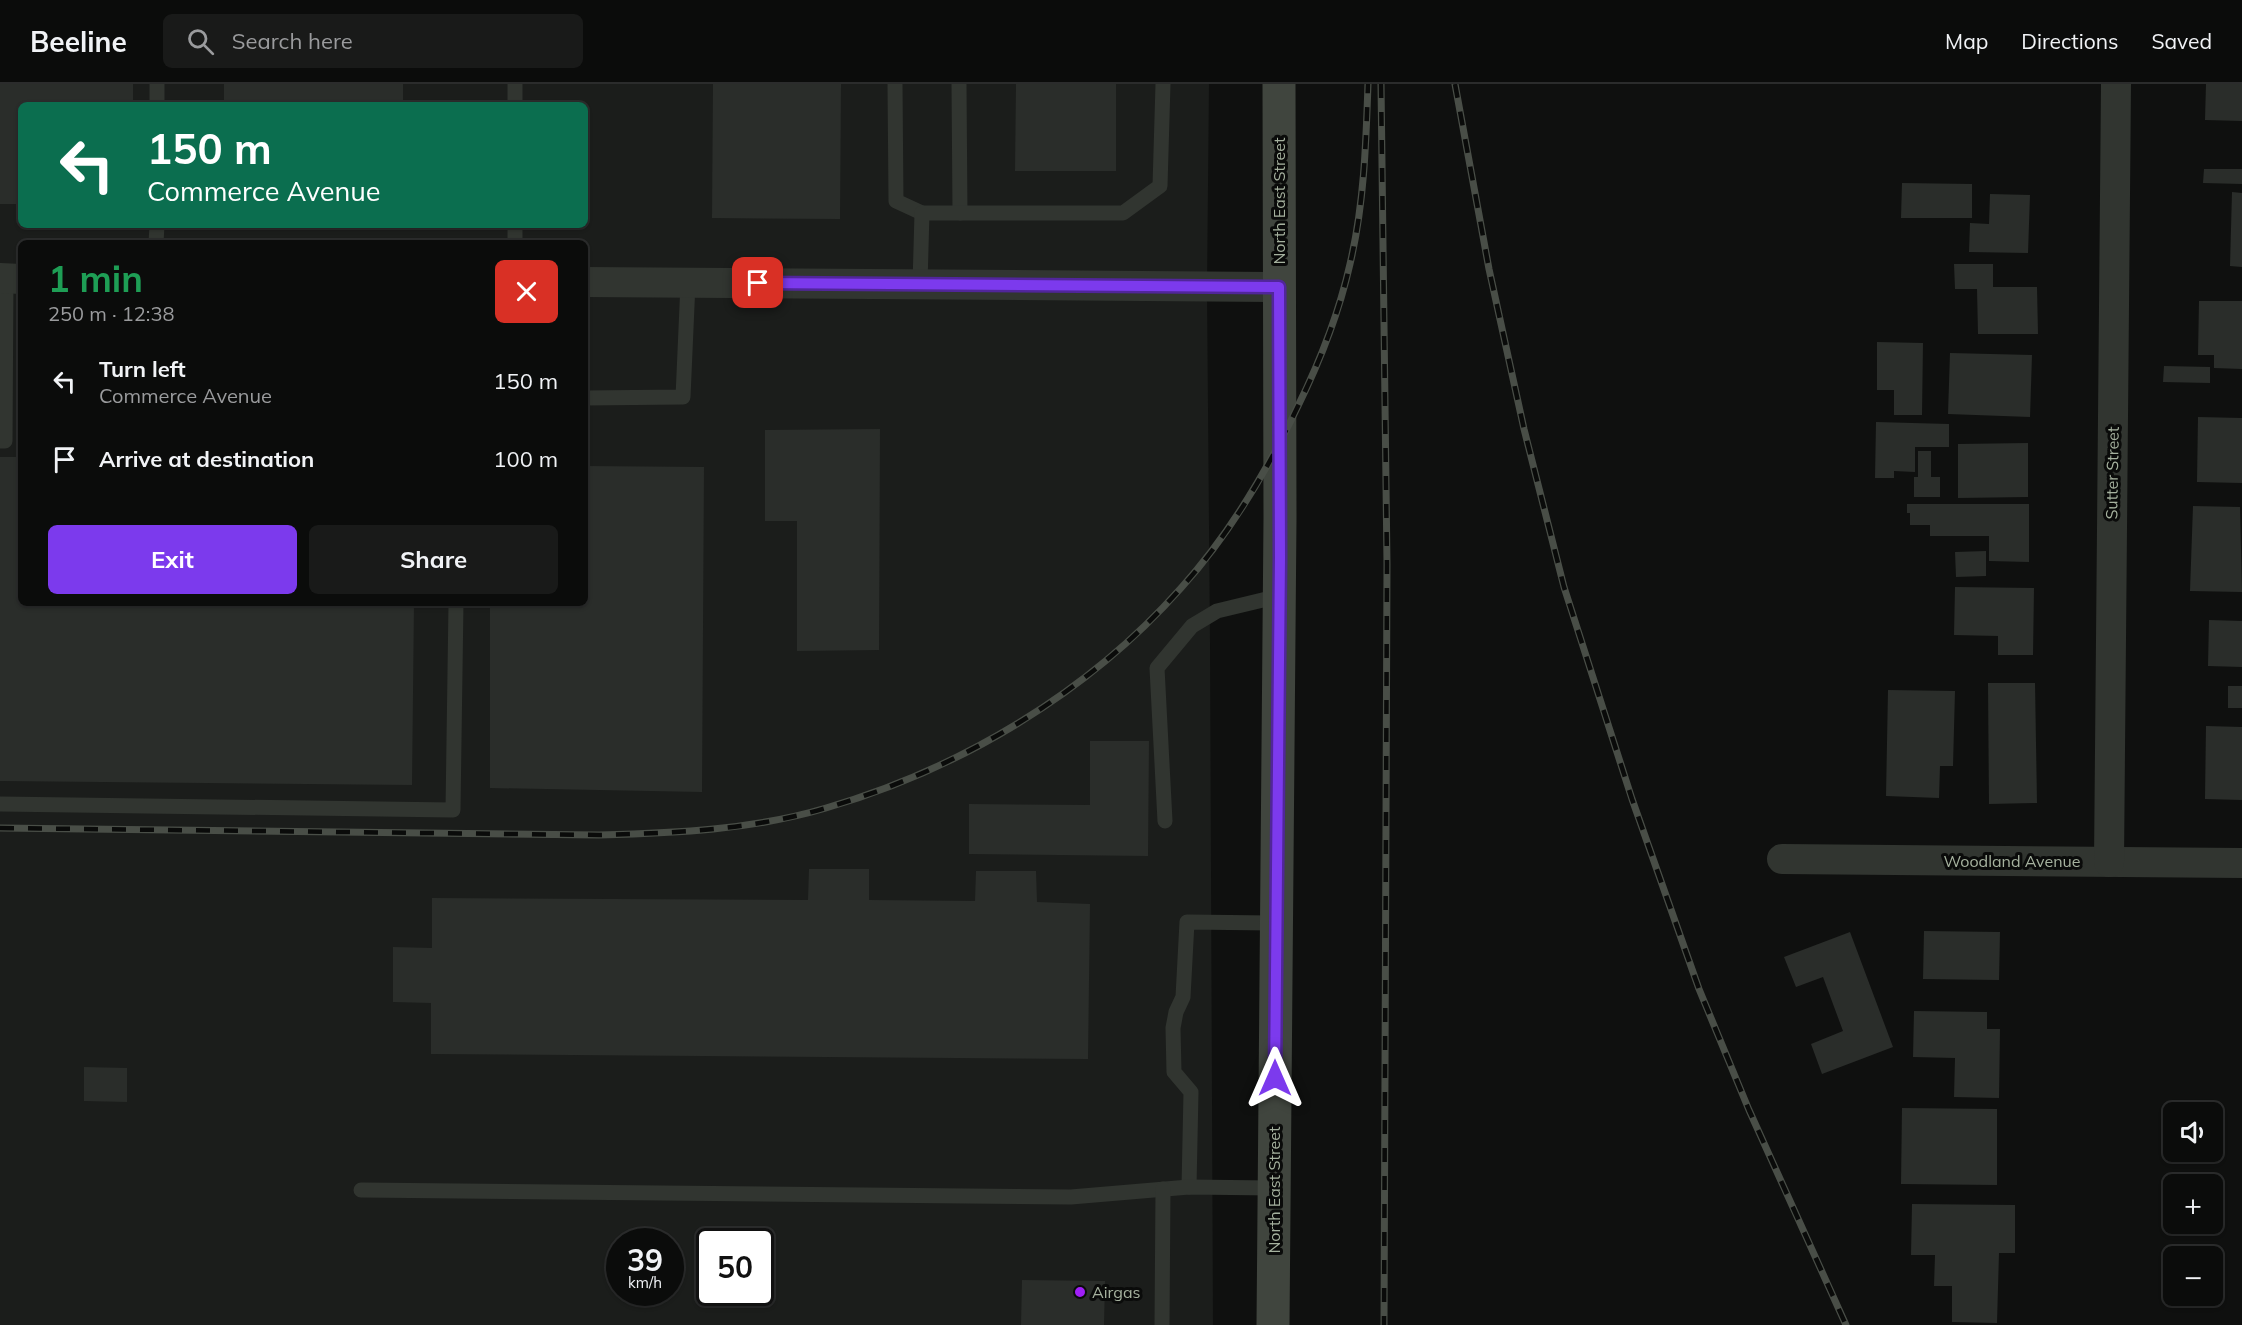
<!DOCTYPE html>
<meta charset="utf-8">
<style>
body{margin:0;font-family:Mulish,sans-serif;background:#191a19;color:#f1f3f6;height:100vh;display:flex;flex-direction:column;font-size:22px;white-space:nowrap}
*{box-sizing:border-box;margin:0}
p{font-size:20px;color:#9a9b9d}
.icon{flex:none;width:33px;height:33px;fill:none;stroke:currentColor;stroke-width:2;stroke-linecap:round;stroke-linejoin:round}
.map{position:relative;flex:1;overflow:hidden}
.drawer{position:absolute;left:18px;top:156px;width:570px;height:366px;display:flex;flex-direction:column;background:#0b0c0b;border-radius:9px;box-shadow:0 2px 4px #0004,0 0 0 2px #2b2c2c}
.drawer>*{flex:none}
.guide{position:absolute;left:18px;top:18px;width:570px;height:126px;border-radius:9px;box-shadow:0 2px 4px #0004,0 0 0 2px #2b2c2c;background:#0b6e4f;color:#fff;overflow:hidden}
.buttons{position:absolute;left:2163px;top:1018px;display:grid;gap:12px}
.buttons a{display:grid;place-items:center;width:60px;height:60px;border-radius:9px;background:#0b0c0b;box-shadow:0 2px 4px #0004,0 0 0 2px #2b2c2c;font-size:30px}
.speed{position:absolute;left:606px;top:1144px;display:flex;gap:12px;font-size:30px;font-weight:700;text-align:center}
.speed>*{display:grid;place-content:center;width:78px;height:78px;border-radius:50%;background:#0b0c0b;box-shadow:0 2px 4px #0004,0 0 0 2px #2b2c2c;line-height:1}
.speed small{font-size:15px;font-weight:400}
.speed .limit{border:3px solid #111;border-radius:9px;background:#fff;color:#111}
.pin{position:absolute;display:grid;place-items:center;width:51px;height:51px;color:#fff;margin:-26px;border-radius:12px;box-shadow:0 3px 9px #0006}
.me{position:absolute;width:66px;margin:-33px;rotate:0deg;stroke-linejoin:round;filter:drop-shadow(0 0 4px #0008)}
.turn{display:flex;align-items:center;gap:21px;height:126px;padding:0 30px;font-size:27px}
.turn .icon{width:78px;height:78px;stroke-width:2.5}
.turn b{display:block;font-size:42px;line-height:51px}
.round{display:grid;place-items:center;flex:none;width:63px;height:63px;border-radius:9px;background:#191a19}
.headline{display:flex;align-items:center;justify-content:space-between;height:102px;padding:0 30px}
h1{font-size:36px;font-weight:700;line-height:45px;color:#1e9e55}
.action{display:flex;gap:12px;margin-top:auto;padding:12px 30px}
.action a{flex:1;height:69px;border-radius:9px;background:#7c3aed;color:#fff;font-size:24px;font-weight:700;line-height:69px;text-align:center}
.action a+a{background:#191a19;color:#f1f3f6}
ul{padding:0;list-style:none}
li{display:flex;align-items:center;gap:18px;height:78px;padding:0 30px}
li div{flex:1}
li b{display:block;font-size:22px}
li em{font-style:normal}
header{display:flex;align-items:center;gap:36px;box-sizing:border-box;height:84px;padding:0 30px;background:#0b0c0b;border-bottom:2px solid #2b2c2c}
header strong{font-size:28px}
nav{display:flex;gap:33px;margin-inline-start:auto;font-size:21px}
.search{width:420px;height:54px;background:#191a19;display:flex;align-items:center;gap:15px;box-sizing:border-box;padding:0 21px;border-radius:9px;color:#9a9b9d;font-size:22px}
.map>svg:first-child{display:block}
</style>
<header>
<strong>Beeline</strong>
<div class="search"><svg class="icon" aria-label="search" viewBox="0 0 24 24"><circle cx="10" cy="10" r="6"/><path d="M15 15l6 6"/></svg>Search here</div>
<nav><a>Map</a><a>Directions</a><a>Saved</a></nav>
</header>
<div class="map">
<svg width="2242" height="1241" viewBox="0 0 2242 1241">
<rect width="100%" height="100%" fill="#0f100f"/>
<path fill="#1b1d1b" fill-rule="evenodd" d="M0 0H1209L1207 206 1210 558 1213 1241H0ZM21 21H585V141H21ZM21 159H585V519H21ZM620 1158H670V1209H620ZM710 1158H760V1209H710Z"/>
<g fill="#2a2d2a">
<path d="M0 0H133V21H21V120H0Z"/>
<rect x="224" y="0" width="179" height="21"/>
<path d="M713 0H841L840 135 712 134Z"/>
<path d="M1016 0H1116V87H1015Z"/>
<path d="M2206 0H2242V37L2205 36Z"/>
<path d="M2204 85H2242V100L2203 99Z"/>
<path d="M1902 99 1972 100V134H1901Z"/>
<path d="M2232 108 2242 109V183L2230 182Z"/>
<path d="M1990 110 2030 111 2028 169 1969 168 1970 139 1989 140Z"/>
<path d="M1954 180H1993V203H2037L2038 250H1978L1977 205H1955Z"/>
<path d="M2199 217H2242V285L2214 284V271H2198Z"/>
<path d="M1877 258 1923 259 1922 331H1894V306H1877Z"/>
<path d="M1950 269 2032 271 2030 333 1948 330Z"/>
<path d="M2164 282 2210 283V299L2163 298Z"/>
<path d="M2198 333 2242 334V399L2197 398Z"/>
<path d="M1876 338 1949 340V363H1915V388L1894 387V394H1875Z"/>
<path d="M880 345 879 566 797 567V437H765V346Z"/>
<path d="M2028 359V413L1958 414V360Z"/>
<path d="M1918 367H1931V393H1940V413H1914V393H1918Z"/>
<path d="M0 373H21V519H414L412 701 0 697Z"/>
<path d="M585 382 704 383 702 708 490 704V519H585Z"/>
<path d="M1907 420H2029V478L1989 477V452H1930V441H1910V429H1907Z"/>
<path d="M2193 422 2240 423 2242 508 2190 507Z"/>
<path d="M1986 467V492L1956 493 1955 468Z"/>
<path d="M1955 503 2034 504 2033 571H1998V552L1954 551Z"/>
<path d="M2209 536 2242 537V583L2208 582Z"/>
<path d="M1988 599H2035L2037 719 1989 720Z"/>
<rect x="2228" y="602" width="14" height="22"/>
<path d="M1888 606 1955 607 1953 682H1940L1939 714 1886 712Z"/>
<path d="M2206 642 2242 643V716L2205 715Z"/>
<path d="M1090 657H1149L1148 772 969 770V720L1090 721Z"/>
<path d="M809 785H869V816L975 817 976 787H1036L1037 818 1090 820 1088 975 431 970V919L393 918V863L432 864V814L808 816Z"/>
<path d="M1924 847 2000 848 1999 896 1923 895Z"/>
<path d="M1850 848 1893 963 1822 990 1811 960 1843 947 1823 893 1796 903 1784 873Z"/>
<path d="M1914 927 1987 928V945H2000L1999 1014 1954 1013 1955 974 1913 973Z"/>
<path d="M84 983 127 984V1018L84 1017Z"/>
<path d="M1902 1024 1997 1025V1101L1901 1100Z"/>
<path d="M1912 1120 2015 1121V1169H1999L1997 1239 1952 1238V1202H1934L1935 1171H1911Z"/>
<path d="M1022 1196 1105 1197 1104 1241H1021Z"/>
</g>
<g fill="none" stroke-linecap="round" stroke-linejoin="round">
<g stroke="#313530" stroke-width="15">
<path d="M515 0V21"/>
<path d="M895 0 896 117 922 129"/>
<path d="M959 0 960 129"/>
<path d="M157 21V0"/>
<path d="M515 141V159"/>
<path d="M156 159 157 141"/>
<path d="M920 200 922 129H1123L1160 102 1163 0"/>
<path d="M585 314 683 313 688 199"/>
<path d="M0 357H5L6 194"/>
<path d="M0 720 453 726 456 519"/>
<path d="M1165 737 1157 584 1192 542 1217 527 1279 512"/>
<path d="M1189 1103 1191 1008 1174 988 1173 944 1176 928 1183 913 1187 838 1276 839"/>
<path d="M361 1106 1071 1113 1189 1103 1274 1104"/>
<path d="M1162 1241 1163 1105"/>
</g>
<g stroke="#313530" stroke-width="30">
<path d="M0 194 21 195"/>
<path d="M585 198 1279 203"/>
<path d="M1782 775 2242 779"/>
<path d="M2109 778 2116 0"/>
</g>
<path stroke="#40453e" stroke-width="33" d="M1273 1241 1280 434 1279 0"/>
<g stroke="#494e47" stroke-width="7">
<g id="rail">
<path d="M1381 0 1387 480 1384 1241"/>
<path d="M1455 0 1489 185 1524 345 1564 503 1632 715 1699 905 1749 1026 1846 1241"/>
<path d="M0 744 599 751C675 749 752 746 826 724 960 685 1088 609 1181 504 1230 450 1267 387 1298 322 1320 277 1339 229 1350 180 1364 121 1366 60 1368 0"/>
</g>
</g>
<use href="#rail" stroke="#0a0b0a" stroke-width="4.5" stroke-dasharray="14" stroke-linecap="butt"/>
</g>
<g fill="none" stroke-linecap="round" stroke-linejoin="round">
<g stroke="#51269a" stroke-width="15">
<path id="route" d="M758 199 1279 203 1280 473 1275 994"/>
</g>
<use href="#route" stroke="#7c3aed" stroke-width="10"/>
</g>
<circle fill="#a01ff8" stroke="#0a0b0a" stroke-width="2" cx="1080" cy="1208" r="6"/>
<g text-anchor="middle" stroke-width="6" stroke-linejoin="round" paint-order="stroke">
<g font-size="16" fill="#a6b29f" stroke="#0a0b0a">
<text transform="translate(1279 117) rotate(-90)" y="6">North East Street</text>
<text transform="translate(2112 389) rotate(-89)" y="6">Sutter Street</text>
<text x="2012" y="783">Woodland Avenue</text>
<text transform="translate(1274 1106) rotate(-90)" y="6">North East Street</text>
</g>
<g font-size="16" fill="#a6b29f" stroke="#0a0b0a" text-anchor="start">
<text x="1092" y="1214">Airgas</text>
</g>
</g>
</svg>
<div class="buttons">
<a><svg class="icon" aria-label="sound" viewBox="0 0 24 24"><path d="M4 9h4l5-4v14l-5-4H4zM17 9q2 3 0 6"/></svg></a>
<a>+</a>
<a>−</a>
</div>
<div class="speed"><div>39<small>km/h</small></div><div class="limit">50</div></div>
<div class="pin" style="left:758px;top:199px;background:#d93025"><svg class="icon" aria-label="arrive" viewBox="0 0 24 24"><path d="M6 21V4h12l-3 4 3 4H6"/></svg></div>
<svg class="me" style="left:1275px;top:994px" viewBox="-20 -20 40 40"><path d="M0-17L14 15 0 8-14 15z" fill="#7c3aed" stroke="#fff" stroke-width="4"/></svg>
<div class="guide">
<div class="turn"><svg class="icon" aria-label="left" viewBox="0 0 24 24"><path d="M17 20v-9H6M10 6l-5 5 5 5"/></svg><div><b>150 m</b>Commerce Avenue</div></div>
</div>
<section class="drawer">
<div class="headline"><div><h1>1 min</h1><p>250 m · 12:38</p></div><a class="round" style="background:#d93025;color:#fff"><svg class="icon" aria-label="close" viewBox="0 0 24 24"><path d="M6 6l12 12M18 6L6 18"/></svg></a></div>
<ul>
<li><svg class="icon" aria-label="left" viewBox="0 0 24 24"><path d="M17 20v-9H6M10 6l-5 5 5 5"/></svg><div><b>Turn left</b><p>Commerce Avenue</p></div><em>150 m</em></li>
<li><svg class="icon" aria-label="arrive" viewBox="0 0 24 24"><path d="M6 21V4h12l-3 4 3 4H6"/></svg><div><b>Arrive at destination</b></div><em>100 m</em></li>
</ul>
<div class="action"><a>Exit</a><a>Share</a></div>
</section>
</div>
